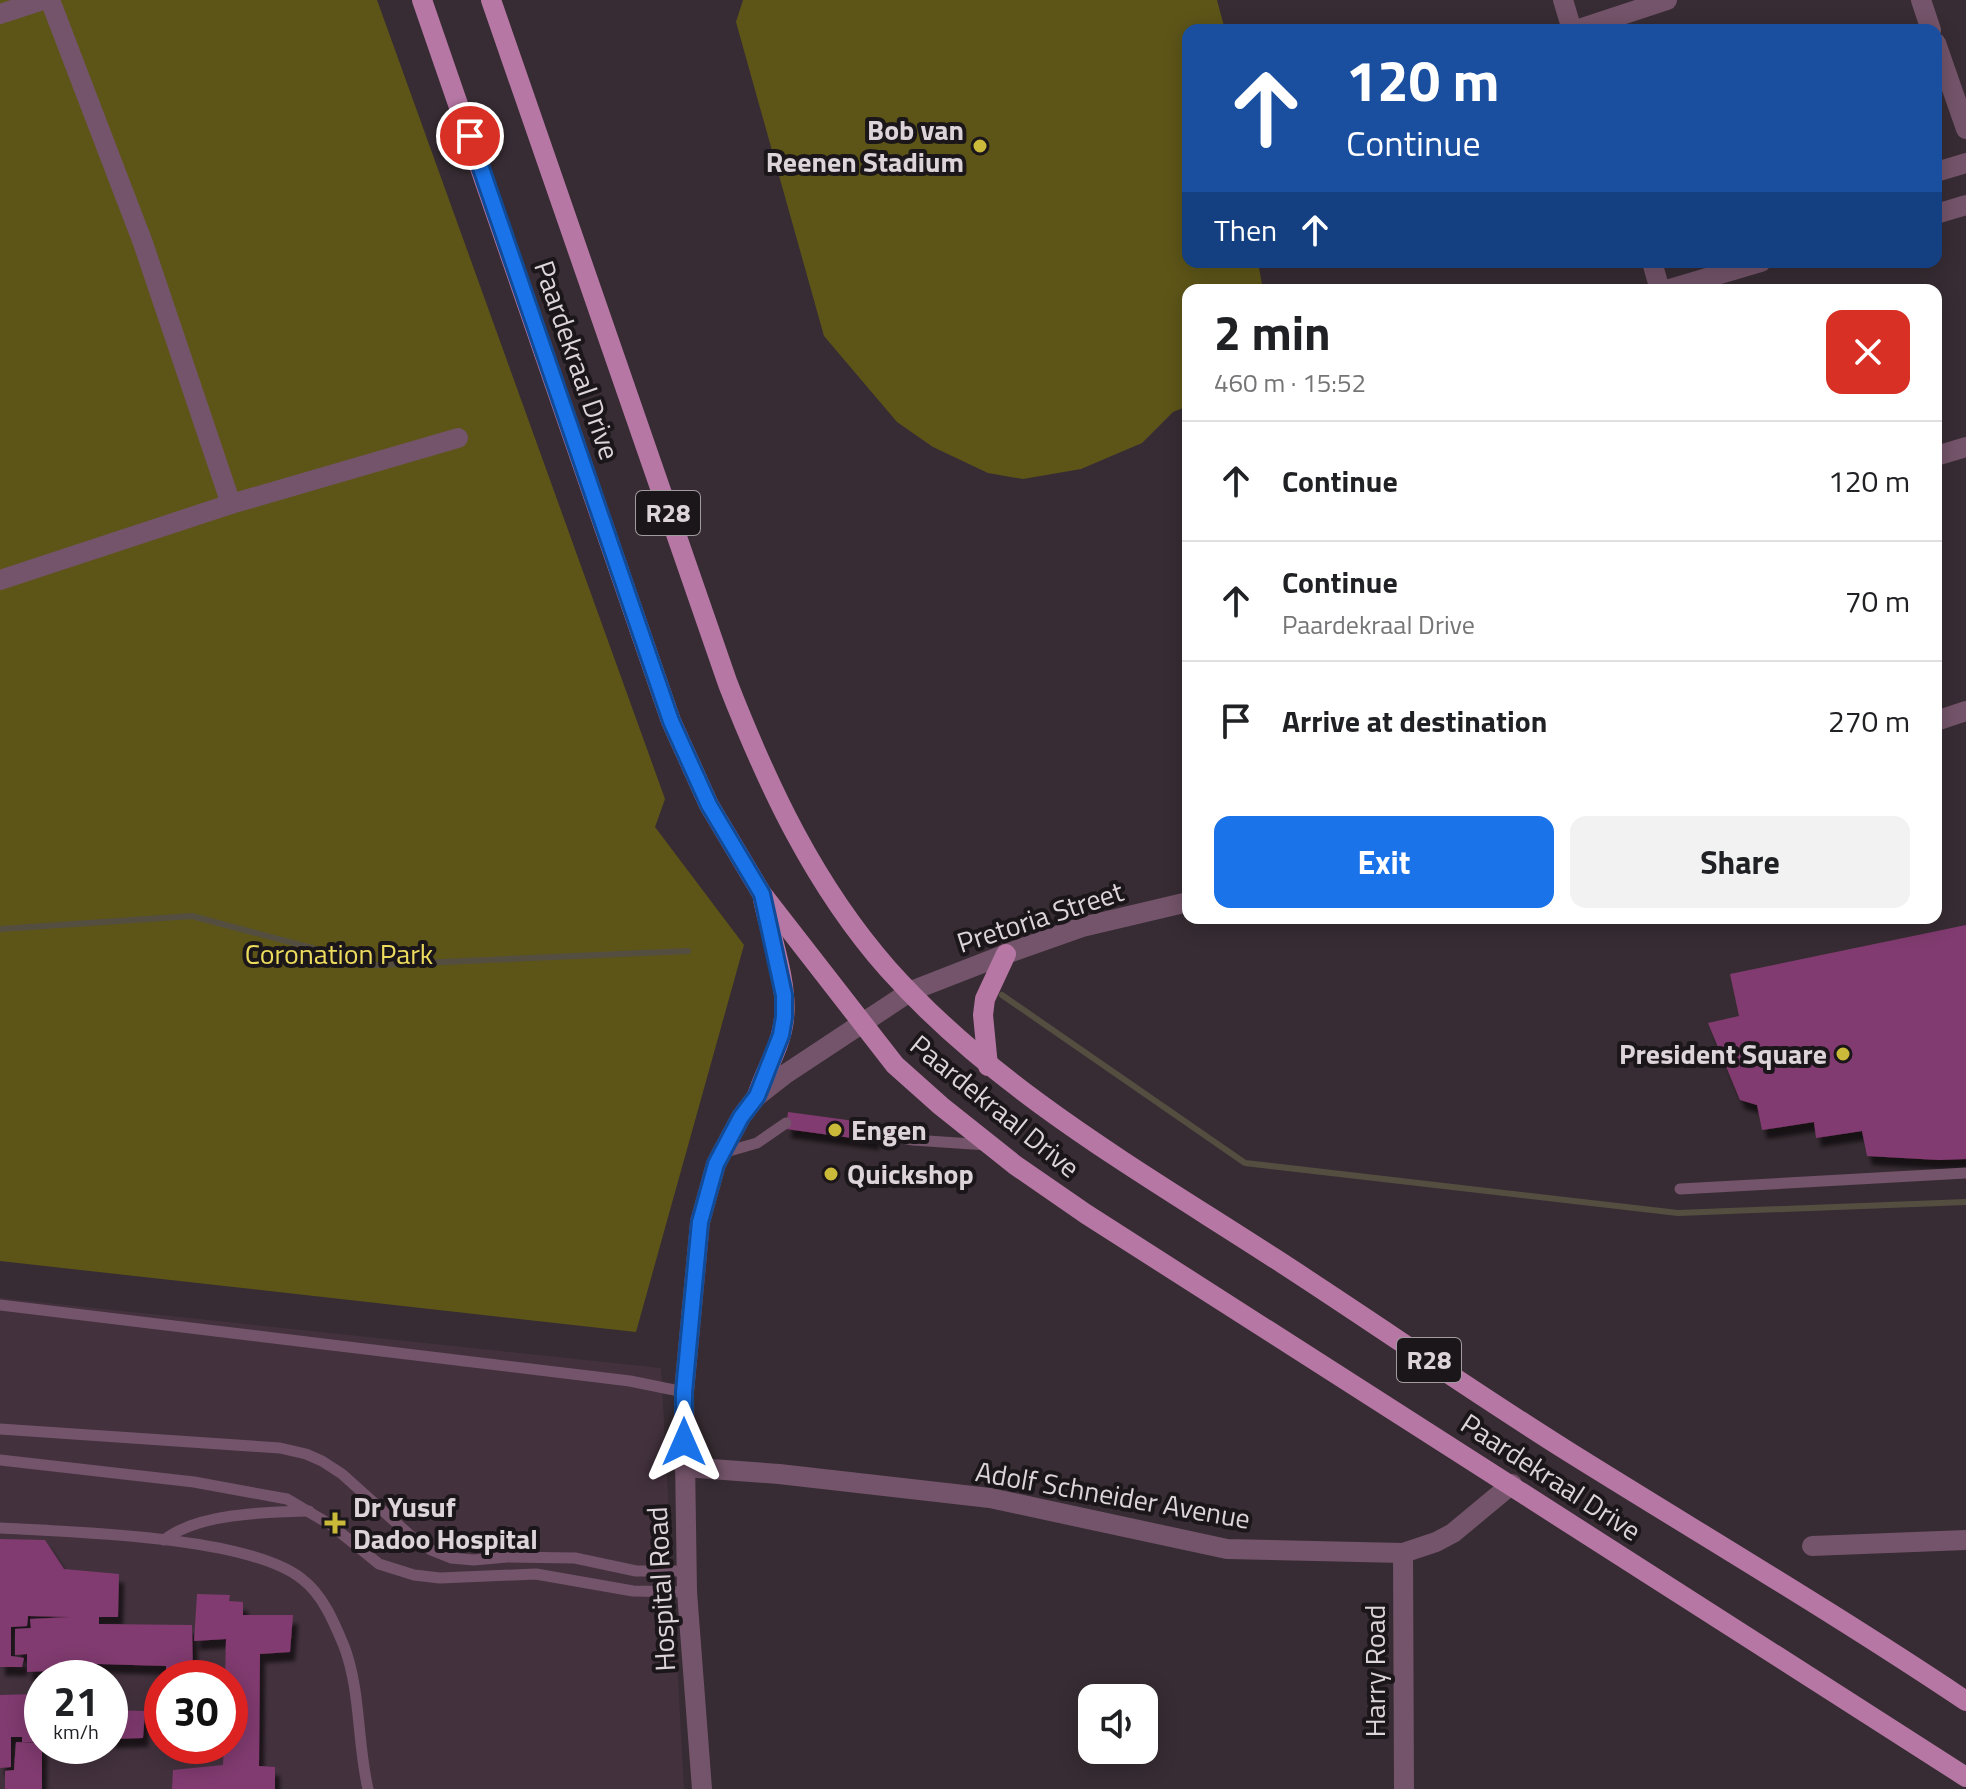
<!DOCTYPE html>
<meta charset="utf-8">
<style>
body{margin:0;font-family:"Titillium Web",sans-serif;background:#f2f2f2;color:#202124;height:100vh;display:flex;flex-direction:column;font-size:30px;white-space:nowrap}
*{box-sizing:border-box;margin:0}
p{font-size:26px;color:#757577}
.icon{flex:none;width:44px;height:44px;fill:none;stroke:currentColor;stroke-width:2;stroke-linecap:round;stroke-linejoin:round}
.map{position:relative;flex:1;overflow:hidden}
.details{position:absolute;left:1182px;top:284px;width:760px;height:640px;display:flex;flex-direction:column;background:#fff;border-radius:16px;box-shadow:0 4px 20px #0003}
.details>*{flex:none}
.banner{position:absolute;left:1182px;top:24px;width:760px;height:244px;border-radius:16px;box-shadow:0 4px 20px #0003;background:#1a4fa0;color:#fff;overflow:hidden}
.controls{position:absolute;left:1078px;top:1684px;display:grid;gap:16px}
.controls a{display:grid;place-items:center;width:80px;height:80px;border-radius:16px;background:#fff;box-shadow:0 4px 20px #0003;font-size:40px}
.speed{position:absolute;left:24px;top:1660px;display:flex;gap:16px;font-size:40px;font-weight:700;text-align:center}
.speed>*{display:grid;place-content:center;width:104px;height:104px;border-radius:50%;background:#fff;box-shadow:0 4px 20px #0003;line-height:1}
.speed small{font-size:20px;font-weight:400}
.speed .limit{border:12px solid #d22;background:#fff;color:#111}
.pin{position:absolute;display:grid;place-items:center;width:68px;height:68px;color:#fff;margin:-34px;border:4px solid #fff;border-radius:50%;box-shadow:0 2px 8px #0007}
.me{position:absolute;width:88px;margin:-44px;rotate:0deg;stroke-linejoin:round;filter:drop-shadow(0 0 6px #0008)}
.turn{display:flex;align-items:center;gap:28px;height:168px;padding:0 32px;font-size:36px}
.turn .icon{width:104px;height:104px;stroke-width:2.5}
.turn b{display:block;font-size:56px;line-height:68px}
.then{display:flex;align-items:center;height:76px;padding:0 32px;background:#0003;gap:16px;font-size:30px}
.round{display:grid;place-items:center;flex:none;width:84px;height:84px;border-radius:16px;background:#f2f2f2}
.summary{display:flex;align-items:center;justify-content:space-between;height:136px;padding:0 32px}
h1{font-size:48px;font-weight:700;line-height:60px}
.cta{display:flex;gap:16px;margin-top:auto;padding:16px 32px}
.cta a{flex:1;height:92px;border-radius:16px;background:#1a73e8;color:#fff;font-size:32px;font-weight:700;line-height:92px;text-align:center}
.cta a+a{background:#f2f2f2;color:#202124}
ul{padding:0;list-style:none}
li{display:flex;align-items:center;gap:24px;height:120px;padding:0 32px;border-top:2px solid #e0e0e0}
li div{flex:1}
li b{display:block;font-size:30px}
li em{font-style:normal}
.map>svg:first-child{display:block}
</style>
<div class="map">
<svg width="1966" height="1789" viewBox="0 0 1966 1789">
<defs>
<filter id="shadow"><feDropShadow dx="5" dy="9" stdDeviation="2" flood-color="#0009"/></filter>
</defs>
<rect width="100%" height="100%" fill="#372c33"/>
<path fill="#43323e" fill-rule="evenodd" d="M0 1298 661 1368 684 1789H0ZM42 1678H110V1746H42ZM162 1678H230V1746H162Z"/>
<g fill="#5d5518">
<path d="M0 0H377L665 799 655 827 744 945 636 1332 0 1261Z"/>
<path d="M743 0H1217L1225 30H1188V262H1258L1263 290H1188V406L1173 412 1142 443 1081 469 1023 479 988 473 933 447 897 422 824 336 736 22Z"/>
</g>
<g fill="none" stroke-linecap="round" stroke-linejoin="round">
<g stroke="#544e41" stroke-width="6">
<path d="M0 929 192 916 376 965 688 951"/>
<path d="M1002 995 1245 1163 1678 1213 1966 1202"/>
</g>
</g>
<g fill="#813b6f" filter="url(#shadow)">
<path d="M1966 925V1159L1939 1160 1867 1156 1862 1131 1816 1138 1814 1122 1762 1130 1757 1105 1740 1100 1708 1023 1739 1016 1730 974Z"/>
<path d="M788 1112 877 1124 874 1141 786 1129Z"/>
<path d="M0 1539 45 1540 64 1569 119 1574 118 1617H99V1624L192 1625 193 1678H166V1666L66 1663V1670L27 1672V1654L15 1655V1629L31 1628 30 1619 70 1617 28 1616 27 1626 11 1627V1656L24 1658 22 1667H0Z"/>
<path d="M197 1594 230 1595 229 1601 243 1602V1615H293L290 1652 260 1654 259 1766 275 1767V1789H172L173 1770 223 1765 224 1746H230V1678H225L226 1639 194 1641Z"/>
<path d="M35 1694V1699H42V1742H22V1737H11V1767L0 1768V1695Z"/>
<path d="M110 1710 145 1711 143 1738 110 1739Z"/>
<path d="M16 1742 42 1743V1789H5V1771L14 1770Z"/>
</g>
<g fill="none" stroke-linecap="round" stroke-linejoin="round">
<g stroke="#74546a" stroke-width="11">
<path d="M876 1133 913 1140 987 1145"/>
<path d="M722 1153 757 1143 786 1123"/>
<path d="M1680 1189 1966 1173"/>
<path d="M0 1305 630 1381 684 1392"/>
<path d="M0 1429 280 1448 306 1454 322 1461 342 1474 412 1537 431 1550 451 1558 474 1560 507 1557 575 1558 636 1571H686"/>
<path d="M0 1460 194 1482 287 1499 331 1525 379 1564 414 1575 440 1578 536 1574 633 1591 687 1592"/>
<path d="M0 1528C72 1532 249 1536 302 1579 323 1595 334 1622 344 1646 361 1691 357 1742 368 1789"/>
<path d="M164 1540C198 1513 267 1512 309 1511"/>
</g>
<g stroke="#74546a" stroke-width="20">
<path d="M50 0 143 243 231 504"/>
<path d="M1563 0 1572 30"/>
<path d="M1921 0 1931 30"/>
<path d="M0 14 43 0"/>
<path d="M1576 30 1667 0"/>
<path d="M1936 43 1966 129"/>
<path d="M1936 172 1966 163"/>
<path d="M1936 214 1966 205"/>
<path d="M1652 262 1660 290"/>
<path d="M1666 290 1761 262"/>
<path d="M1936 456 1966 447"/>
<path d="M0 580 231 504 458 438"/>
<path d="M1936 721 1966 711"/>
<path d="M684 1467 779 1474 990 1498 1227 1549 1403 1553 1436 1542 1453 1533 1512 1484"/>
<path d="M1812 1546 1966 1540"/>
<path d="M1403 1553 1404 1789"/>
<path d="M702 1789 687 1592 684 1392 700 1222 716 1164 741 1117 757 1096 784 1075 911 991 1006 954 1082 927 1188 902"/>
</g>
<g stroke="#b677a4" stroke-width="20">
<path d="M422 0 671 721 709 805 762 894 895 1065 941 1106 1015 1165 1086 1214 1966 1777"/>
<path d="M491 0 728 684C768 786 814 885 888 969 996 1090 1140 1171 1274 1258 1373 1322 1470 1390 1569 1452 1702 1535 1836 1614 1966 1701"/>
<path d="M988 1066 983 1015 985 999 1006 954"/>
<path d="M757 1096C765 1070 782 1045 784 1018 788 982 770 934 763 899"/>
</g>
</g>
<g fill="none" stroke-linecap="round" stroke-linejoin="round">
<g stroke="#114b97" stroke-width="20">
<path id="route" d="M470 136 671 721 709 805 762 894 784 995V1017L781 1035 757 1096 741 1117 716 1164 700 1222 684 1392V1442"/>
</g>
<use href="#route" stroke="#1a73e8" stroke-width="14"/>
</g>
<g fill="#cbba39" stroke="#1b1619" stroke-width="3">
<circle cx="980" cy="146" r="8"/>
<circle cx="1843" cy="1054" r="8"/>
<circle cx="835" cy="1130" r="8"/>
<circle cx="831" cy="1174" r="8"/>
<path d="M331 1511h8v8h8v8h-8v8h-8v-8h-8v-8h8z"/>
</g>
<g text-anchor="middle" stroke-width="8" stroke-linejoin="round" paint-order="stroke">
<g fill="#1b1619" stroke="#a29b9f" stroke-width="2">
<rect x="636" y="491" width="64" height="44" rx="6"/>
<rect x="1397" y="1338" width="64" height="44" rx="6"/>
</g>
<g font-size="26" font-weight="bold" fill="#dcd4d9">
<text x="668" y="522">R28</text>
<text x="1429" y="1369">R28</text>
</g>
<g font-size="28" font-weight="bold" fill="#dcd4d9" stroke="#1b1619" text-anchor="start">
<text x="964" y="140" text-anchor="end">Bob van<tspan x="964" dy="32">Reenen Stadium</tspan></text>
<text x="1827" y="1064" text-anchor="end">President Square</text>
<text x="851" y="1140">Engen</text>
<text x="847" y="1184">Quickshop</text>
<text x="353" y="1517">Dr Yusuf<tspan x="353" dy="32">Dadoo Hospital</tspan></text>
</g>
<g font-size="28" fill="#dcd4d9" stroke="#1b1619">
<text transform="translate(577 360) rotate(71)" y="10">Paardekraal Drive</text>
<text transform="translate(1040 917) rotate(-18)" y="10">Pretoria Street</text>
<text transform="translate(995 1106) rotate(39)" y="10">Paardekraal Drive</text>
<text transform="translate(1551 1477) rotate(33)" y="10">Paardekraal Drive</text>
<text transform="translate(1113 1495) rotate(10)" y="10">Adolf Schneider Avenue</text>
<text transform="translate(661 1589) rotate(-93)" y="10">Hospital Road</text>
<text transform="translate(1375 1671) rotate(-90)" y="10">Harry Road</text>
</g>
<g font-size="28" fill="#ecdb5d" stroke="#1b1619">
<text x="339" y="964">Coronation Park</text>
</g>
</g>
</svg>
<div class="controls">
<a><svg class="icon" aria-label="sound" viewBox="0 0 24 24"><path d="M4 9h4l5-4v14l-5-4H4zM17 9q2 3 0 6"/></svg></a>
</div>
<div class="speed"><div>21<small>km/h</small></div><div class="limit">30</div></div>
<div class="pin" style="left:470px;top:136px;background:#d93025"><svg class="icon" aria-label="arrive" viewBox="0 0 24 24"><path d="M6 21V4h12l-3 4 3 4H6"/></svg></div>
<svg class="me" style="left:684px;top:1442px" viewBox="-20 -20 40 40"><path d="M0-17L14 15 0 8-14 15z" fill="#1a73e8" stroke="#fff" stroke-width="4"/></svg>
<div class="banner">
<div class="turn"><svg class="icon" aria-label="ahead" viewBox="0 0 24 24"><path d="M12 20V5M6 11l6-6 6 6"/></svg><div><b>120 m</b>Continue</div></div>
<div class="then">Then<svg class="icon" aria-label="ahead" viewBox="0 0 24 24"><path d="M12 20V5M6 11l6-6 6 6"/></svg></div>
</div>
<section class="details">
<div class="summary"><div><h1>2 min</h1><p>460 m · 15:52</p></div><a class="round" style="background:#d93025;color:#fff"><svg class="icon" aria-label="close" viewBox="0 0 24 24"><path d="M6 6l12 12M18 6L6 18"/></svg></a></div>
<ul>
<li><svg class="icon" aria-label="ahead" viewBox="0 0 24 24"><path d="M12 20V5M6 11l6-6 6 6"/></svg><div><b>Continue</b></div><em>120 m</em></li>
<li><svg class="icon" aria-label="ahead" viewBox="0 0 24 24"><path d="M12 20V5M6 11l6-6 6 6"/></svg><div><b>Continue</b><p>Paardekraal Drive</p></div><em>70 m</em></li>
<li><svg class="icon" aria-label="arrive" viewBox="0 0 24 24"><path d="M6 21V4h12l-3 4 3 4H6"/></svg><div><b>Arrive at destination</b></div><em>270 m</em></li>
</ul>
<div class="cta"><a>Exit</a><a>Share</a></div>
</section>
</div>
